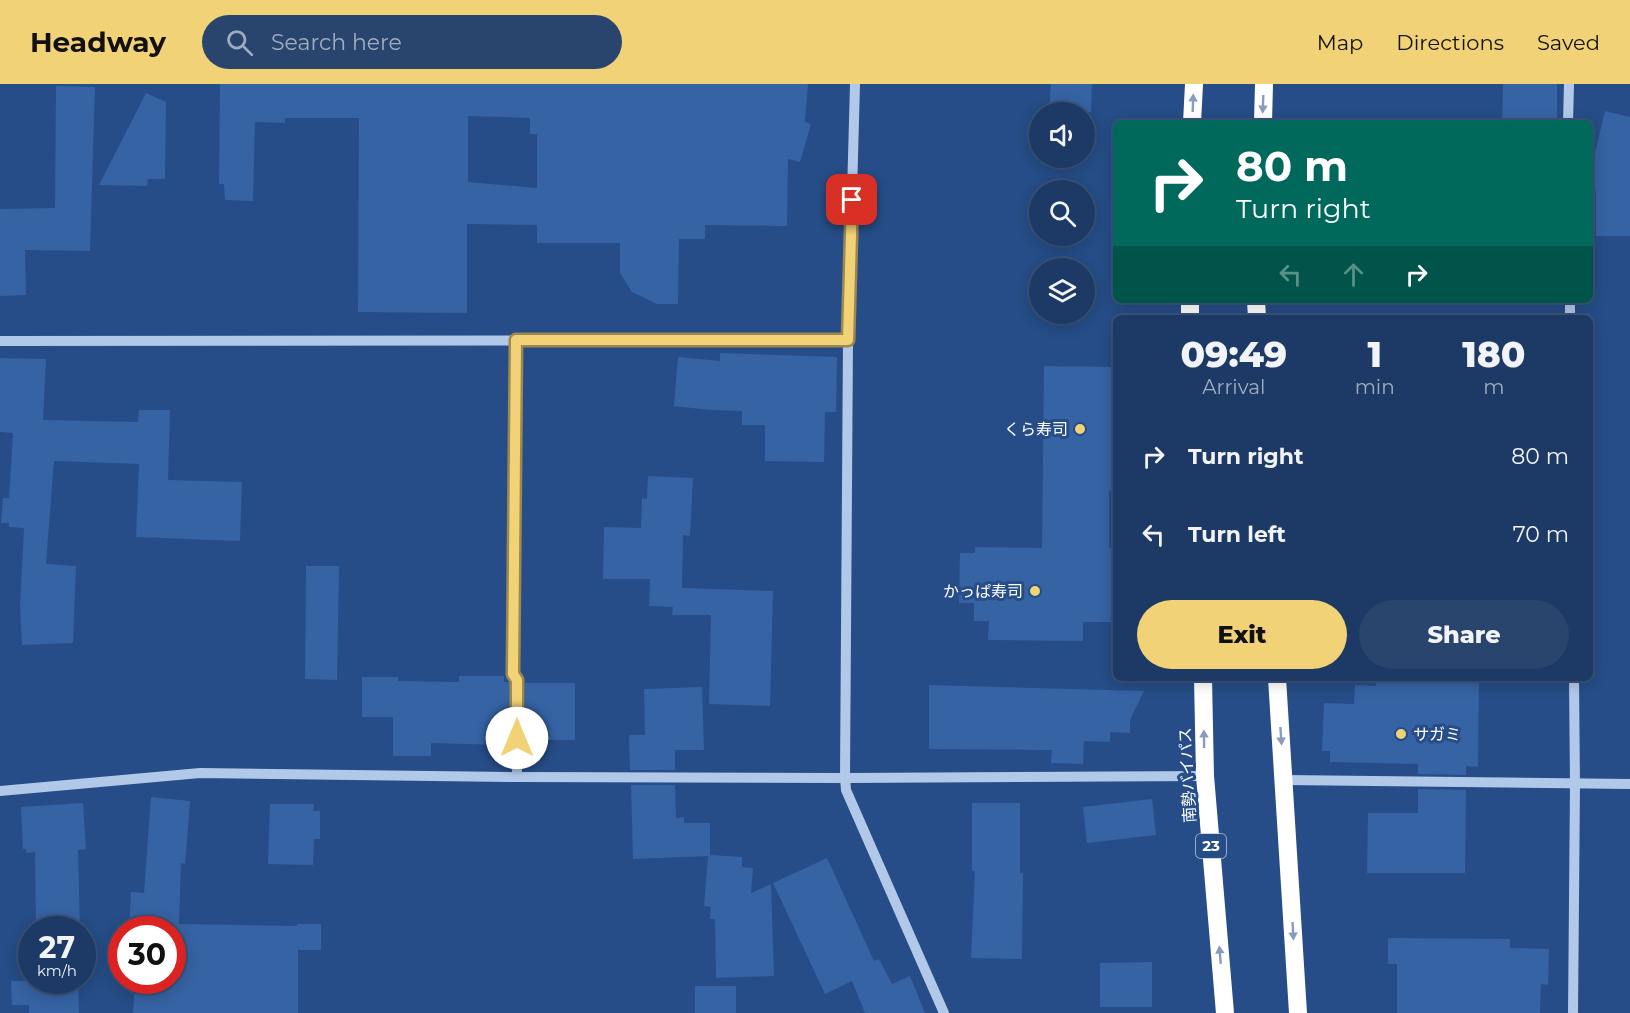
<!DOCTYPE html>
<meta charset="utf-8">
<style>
body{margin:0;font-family:Montserrat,"Noto Sans JP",sans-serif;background:#29456e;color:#f1f3f6;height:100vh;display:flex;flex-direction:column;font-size:22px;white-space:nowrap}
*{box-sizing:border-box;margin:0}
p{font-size:20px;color:#a0adbf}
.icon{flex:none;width:33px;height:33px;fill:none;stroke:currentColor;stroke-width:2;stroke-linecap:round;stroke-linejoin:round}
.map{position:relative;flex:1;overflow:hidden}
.details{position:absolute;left:1113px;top:231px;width:480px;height:366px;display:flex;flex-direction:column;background:#1c3a65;border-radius:9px;box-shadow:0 3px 15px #0003,0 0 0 2px #3a5479}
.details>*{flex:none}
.top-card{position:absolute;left:1113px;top:36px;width:480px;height:183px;border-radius:9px;box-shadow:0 3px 15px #0003,0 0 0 2px #3a5479;background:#00695c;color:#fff;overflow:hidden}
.tools{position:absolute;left:1029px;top:18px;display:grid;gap:12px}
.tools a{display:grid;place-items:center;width:66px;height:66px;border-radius:50%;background:#1c3a65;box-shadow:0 3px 15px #0003,0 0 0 2px #3a5479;font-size:30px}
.speed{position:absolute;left:18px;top:832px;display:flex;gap:12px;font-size:30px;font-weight:700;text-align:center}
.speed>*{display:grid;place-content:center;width:78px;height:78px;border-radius:50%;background:#1c3a65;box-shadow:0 3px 15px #0003,0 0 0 2px #3a5479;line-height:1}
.speed small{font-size:15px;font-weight:400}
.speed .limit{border:9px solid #d22;background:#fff;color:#111}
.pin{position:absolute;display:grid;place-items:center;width:51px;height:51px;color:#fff;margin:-26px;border-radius:12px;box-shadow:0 3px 9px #0006}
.me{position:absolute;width:66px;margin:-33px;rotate:0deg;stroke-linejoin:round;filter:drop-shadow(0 0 4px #0008)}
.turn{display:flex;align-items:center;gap:21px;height:126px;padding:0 24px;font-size:27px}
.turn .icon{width:78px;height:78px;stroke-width:2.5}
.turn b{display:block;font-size:42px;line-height:51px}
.lanes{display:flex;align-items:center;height:57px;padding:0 24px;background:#0003;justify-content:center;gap:30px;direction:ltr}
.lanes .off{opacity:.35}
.eta{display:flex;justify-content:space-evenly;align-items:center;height:102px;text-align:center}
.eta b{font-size:36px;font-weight:800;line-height:42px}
.primary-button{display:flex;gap:12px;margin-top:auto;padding:12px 24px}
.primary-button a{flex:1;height:69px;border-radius:36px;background:#f2d276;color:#111;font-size:24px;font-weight:800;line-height:69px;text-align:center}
.primary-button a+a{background:#29456e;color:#f1f3f6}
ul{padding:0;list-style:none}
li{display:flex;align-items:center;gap:18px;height:78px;padding:0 24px}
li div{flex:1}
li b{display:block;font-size:22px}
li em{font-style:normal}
header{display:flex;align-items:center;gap:36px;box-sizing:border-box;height:84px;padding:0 30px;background:#f2d276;color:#111}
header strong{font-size:28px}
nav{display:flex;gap:33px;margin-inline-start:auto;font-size:21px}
.search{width:420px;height:54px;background:#29456e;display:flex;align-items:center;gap:15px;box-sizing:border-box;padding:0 21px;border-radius:33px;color:#a0adbf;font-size:22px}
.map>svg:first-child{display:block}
</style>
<header>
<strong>Headway</strong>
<div class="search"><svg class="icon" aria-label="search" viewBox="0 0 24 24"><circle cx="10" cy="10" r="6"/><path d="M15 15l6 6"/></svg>Search here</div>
<nav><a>Map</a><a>Directions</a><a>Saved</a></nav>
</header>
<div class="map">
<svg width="1630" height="929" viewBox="0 0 1630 929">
<rect width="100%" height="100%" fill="#264d87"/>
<g fill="#3663a4" fill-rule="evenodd">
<path d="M220 0H808L805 38 811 40 800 78 788 75 787 142 705 141V155H679L678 220H657L632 208 620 189V159H537V141L467 140V229L358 228 359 34H285V39L255 38 253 117 225 116 224 100H219ZM468 32 530 34V50H537V104L468 98Z"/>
<path d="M1051 0H1092L1091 28H1049Z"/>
<path d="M1503 0H1557V39H1502Z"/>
<path d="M56 2 95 3 90 167 25 166 26 211 0 212V125L55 124Z"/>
<path d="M146 9 166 18 165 95H148L147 102 99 101Z"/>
<path d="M1605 27 1630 33V152H1596V107H1590V90Z"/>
<path d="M720 269 837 273 836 328H825L824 378 765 377V341H742V327L710 326 674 322 678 273 720 277Z"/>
<path d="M0 274 46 275 43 336 138 338 139 326H170L168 396 242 398 240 457 136 453 139 380 54 377 46 480 76 482 73 559 22 561 20 523 24 444 9 443V439H1L3 414H9L13 349 0 348Z"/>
<path d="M1044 282 1116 283V408L1109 407V464H1116V538H1083V557L988 556 989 537H974V519H959L960 469H975V463L1042 464Z"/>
<path d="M648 392 693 394 690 452 683 451 682 504 773 507 770 622 709 620 711 531H672L673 523 649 522 650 495H603L604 443 641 444 642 414 647 415Z"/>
<path d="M306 482H339L337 596 305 595Z"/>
<path d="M459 592H504V598H510V656H502V661L431 659V672H393V633H362V593H398V597L459 598Z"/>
<path d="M1376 594H1479L1478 683 1466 682V691L1418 690V680L1330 678V667H1322L1324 619 1354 620 1355 601 1376 602Z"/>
<rect x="525" y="599" width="50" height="57"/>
<path d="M929 601 1144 607 1130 636V649L1110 648V658L1084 657 1083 680 1051 679 1052 666 929 665Z"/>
<path d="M702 603 704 666H675V686H630L629 651H645L644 605Z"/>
<path d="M631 701H675L676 734 684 733V739H710V771L742 773V783L753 784 751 809 771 800 774 892 716 894 715 835H710L711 823 704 822 708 772 633 775Z"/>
<path d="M1418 705 1466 706 1465 789H1367L1368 729H1418Z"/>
<path d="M151 713 190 717 185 780 181 779 179 840 297 842V840H321V866H298V929H133L135 897H172V846L129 845 131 808 144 809Z"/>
<path d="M1152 715 1156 751 1087 759 1083 723Z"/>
<path d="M83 719 86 765 78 766 80 846H36L35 768 26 769V765H23L21 723Z"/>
<path d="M972 719H1020V789H1023L1022 875 971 874 975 787H972Z"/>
<path d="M270 720H314L313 727H320V755H314L313 781 268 780Z"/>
<path d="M827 774 874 877 879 875 892 900 910 892 925 929H865L852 897 825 910 773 799Z"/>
<path d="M1388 854 1510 855V864L1549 865 1548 901 1541 900 1540 929H1397V880H1388Z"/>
<path d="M1152 878V923H1100V879Z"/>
<path d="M11 897H78L79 929H29V921H12Z"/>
<rect x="695" y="902" width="41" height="27"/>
</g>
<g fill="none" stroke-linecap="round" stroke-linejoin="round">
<g stroke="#b1c8e9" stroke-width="10">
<path d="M855 0 848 256 845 694 846 706 944 929"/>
<path d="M1568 39 1569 0"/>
<path d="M1570 216V234"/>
<path d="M516 256 514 590 517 595V693"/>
<path d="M0 257 848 256"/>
<path d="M1285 696 1630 700"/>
<path d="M0 707 200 689 517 693 845 694 1205 692"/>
<path d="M1573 929 1575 701 1574 594"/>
</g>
<g stroke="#fff" stroke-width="18">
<path d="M1192 39 1194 0"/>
<path d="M1263 39 1264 0"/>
<path d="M1190 216V234"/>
<path d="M1256 216 1257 234"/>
<path d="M1203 594 1205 692 1225 929"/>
<path d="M1277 594 1298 929"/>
</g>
</g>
<defs><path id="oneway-solid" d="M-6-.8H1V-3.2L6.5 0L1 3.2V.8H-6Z" transform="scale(1.5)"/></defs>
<g fill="#889dbd">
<use href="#oneway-solid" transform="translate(1193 19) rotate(-88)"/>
<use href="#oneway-solid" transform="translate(1263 20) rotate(92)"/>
<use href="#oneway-solid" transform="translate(1281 652) rotate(86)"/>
<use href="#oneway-solid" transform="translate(1204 655) rotate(-91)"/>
<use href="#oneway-solid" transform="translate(1293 847) rotate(87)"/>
<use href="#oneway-solid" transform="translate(1220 871) rotate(-95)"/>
</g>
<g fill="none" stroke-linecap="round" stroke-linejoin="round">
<g stroke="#9d884d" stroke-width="15">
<path id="route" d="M517 654V596L513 590 516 256H848L852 116"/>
</g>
<use href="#route" stroke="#f2d276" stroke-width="10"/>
</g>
<g fill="#f2d276" stroke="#264d87" stroke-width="2">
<circle cx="1080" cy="345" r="6"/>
<circle cx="1035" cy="507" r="6"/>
<circle cx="1401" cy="650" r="6"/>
</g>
<g text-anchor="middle" stroke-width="6" stroke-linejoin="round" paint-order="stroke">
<rect fill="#264d87" stroke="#becadb" stroke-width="1.5" x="1196" y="750" width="30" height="24" rx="4.5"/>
<g font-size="15" font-weight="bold" fill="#fff">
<text x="1211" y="767">23</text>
</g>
<g font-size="16" fill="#fff" stroke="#264d87" text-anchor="end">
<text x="1068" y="351">くら寿司</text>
<text x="1023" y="513">かっぱ寿司</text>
<text x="1413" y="656" text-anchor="start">サガミ</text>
</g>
<g font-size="16" fill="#fff" stroke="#264d87">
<text transform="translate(1187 691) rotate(-93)" y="6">南勢バイパス</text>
</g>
</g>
</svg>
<div class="tools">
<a><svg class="icon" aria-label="sound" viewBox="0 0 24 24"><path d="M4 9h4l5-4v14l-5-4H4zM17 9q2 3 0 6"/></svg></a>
<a><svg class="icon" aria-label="search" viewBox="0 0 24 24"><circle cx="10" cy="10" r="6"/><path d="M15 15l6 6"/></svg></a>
<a><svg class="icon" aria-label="layers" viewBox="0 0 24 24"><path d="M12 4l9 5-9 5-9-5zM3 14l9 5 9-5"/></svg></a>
</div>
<div class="speed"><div>27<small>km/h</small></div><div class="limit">30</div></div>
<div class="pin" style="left:852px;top:116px;background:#d93025"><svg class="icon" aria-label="arrive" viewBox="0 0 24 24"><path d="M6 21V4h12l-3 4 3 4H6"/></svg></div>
<svg class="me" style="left:517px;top:654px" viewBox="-20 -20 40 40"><circle r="19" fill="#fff"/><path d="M0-13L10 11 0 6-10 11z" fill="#f2d276"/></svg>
<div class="top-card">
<div class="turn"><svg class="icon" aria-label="right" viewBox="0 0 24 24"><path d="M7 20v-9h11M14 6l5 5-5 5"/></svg><div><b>80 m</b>Turn right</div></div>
<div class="lanes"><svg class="icon off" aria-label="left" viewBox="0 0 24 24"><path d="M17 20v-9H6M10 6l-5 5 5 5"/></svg><svg class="icon off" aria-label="ahead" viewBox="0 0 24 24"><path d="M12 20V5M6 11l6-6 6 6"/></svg><svg class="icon" aria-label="right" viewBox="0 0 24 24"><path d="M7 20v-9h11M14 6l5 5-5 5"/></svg></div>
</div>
<section class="details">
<div class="eta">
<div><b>09:49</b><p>Arrival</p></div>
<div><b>1</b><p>min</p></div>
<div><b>180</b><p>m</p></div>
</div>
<ul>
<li><svg class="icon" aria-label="right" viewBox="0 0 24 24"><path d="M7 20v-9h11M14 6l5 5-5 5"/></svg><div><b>Turn right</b></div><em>80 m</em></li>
<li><svg class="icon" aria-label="left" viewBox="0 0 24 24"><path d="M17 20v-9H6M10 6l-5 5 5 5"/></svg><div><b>Turn left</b></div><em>70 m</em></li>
</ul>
<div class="primary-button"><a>Exit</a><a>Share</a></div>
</section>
</div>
